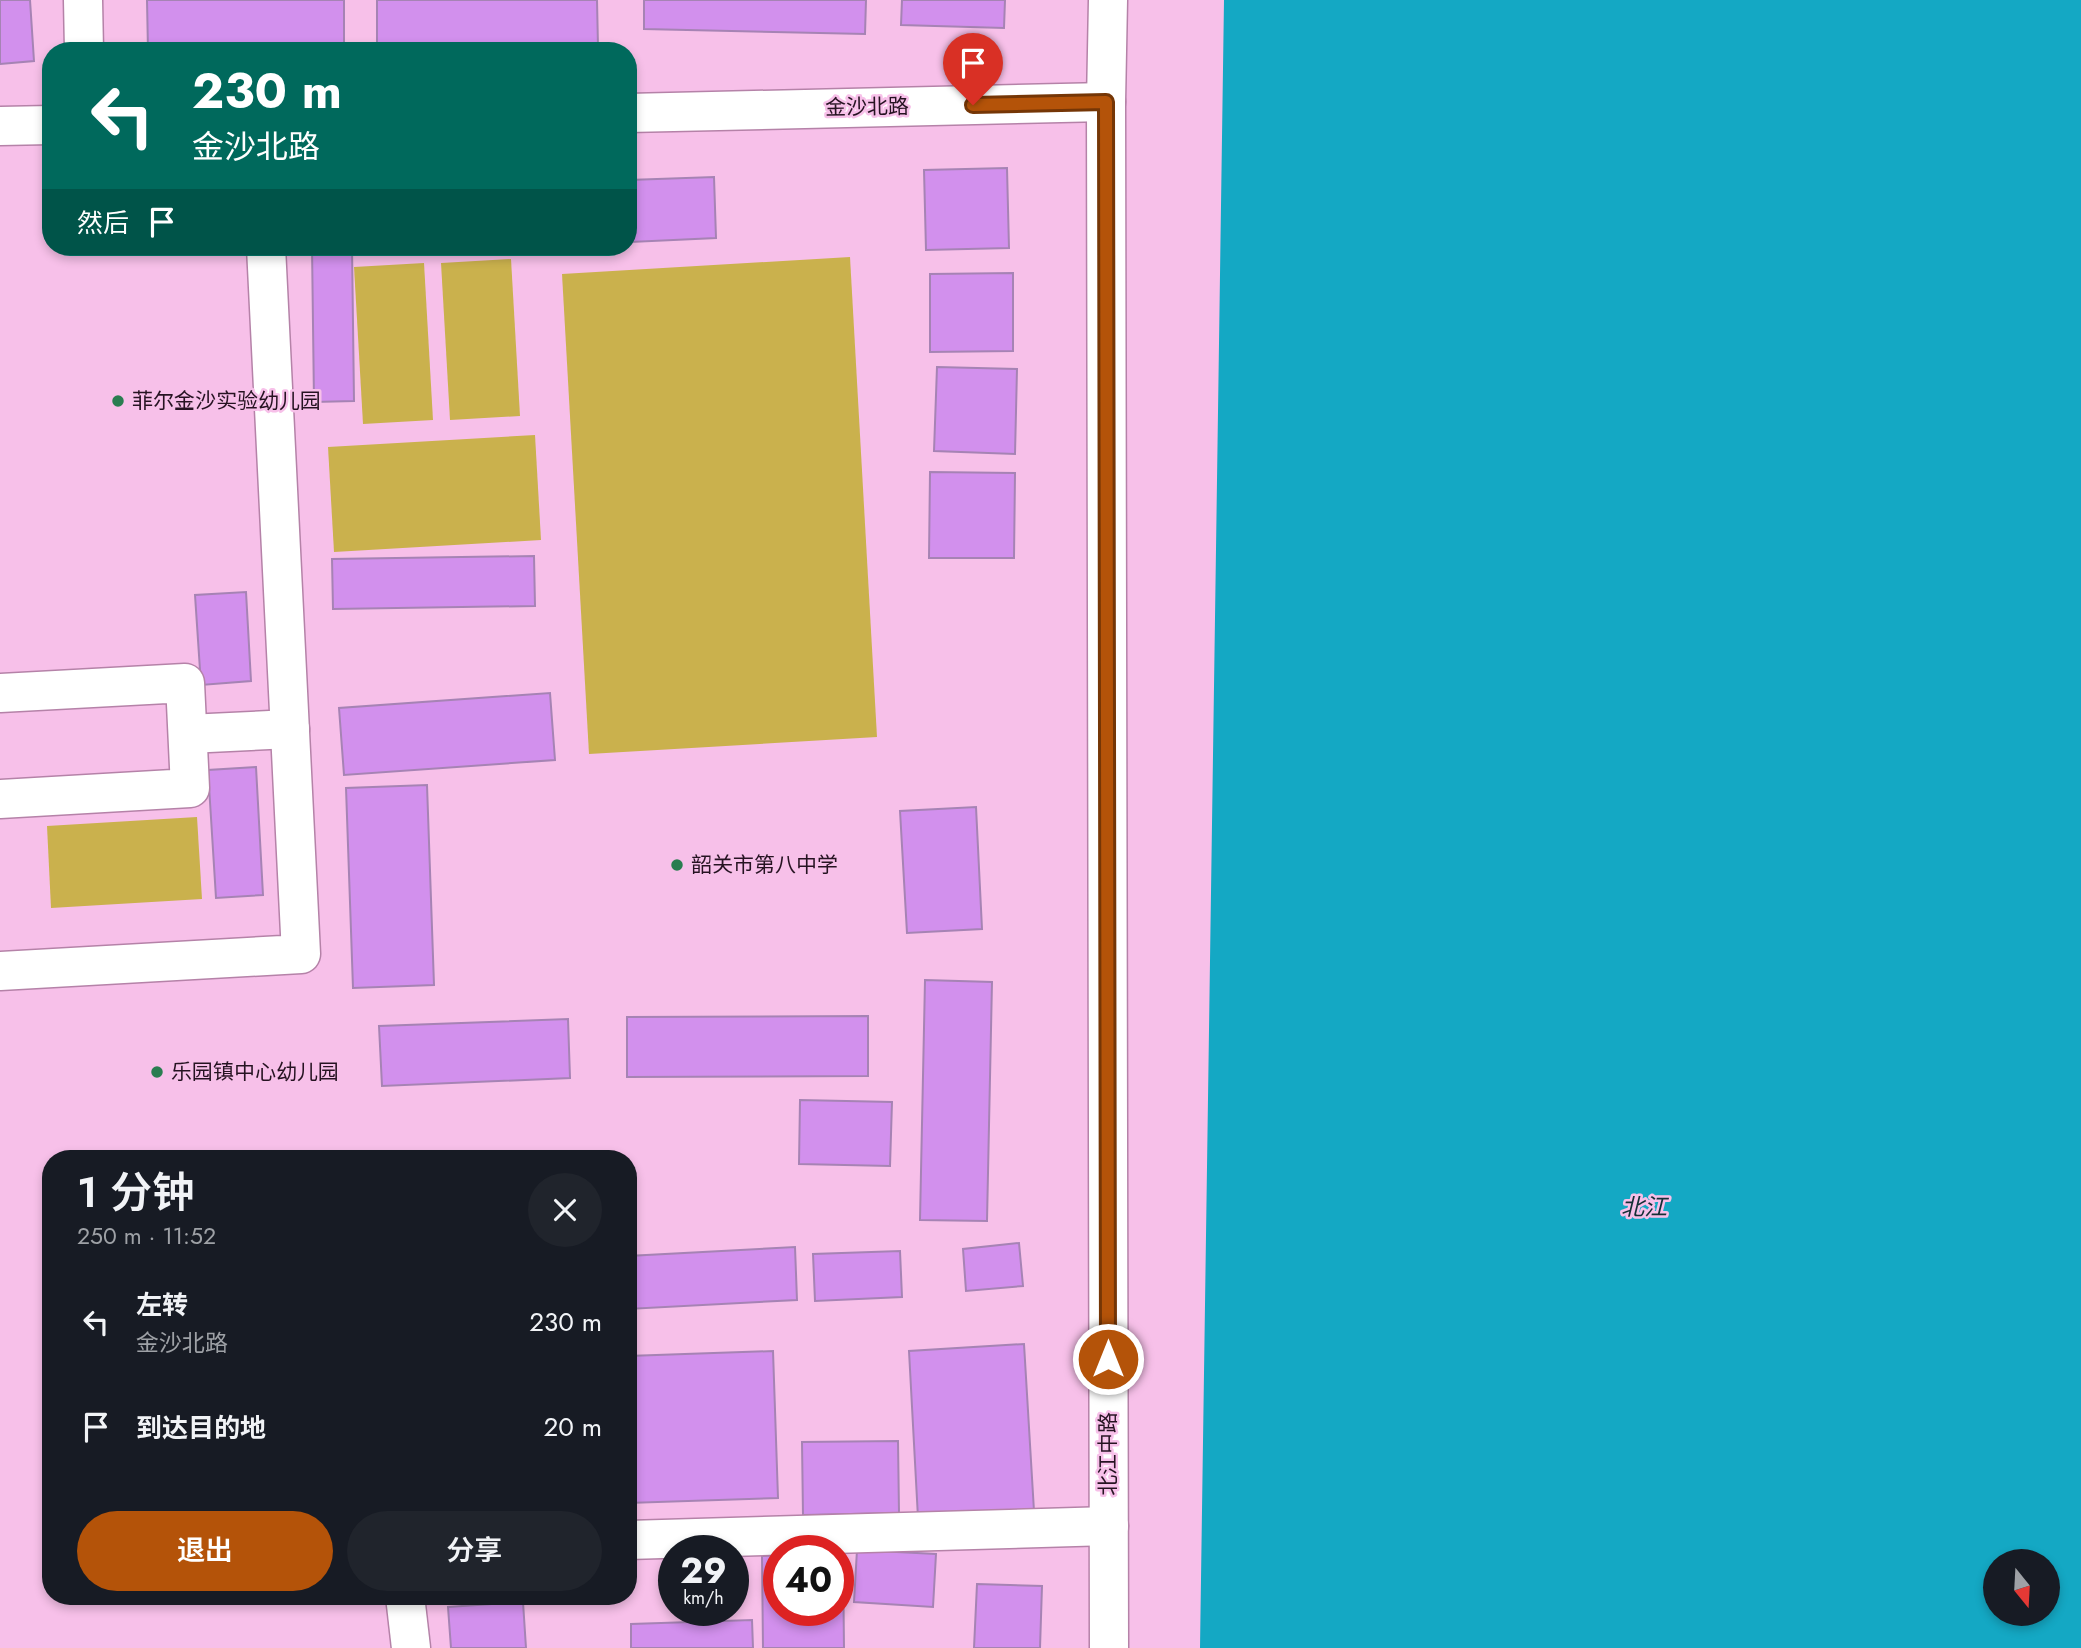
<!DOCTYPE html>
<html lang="zh">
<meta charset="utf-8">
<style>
body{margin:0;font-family:Jost,"Noto Sans SC",sans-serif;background:#20242c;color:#f1f3f6;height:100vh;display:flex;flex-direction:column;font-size:26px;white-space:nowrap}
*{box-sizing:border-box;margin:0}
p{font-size:23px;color:#9ea1a6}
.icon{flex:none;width:38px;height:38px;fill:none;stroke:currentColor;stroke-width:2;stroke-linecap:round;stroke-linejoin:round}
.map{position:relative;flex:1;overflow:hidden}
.details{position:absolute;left:42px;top:1150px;width:595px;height:455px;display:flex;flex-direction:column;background:#171b24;border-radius:28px;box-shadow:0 4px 10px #0003}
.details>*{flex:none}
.guide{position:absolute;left:42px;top:42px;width:595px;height:214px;border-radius:28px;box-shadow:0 4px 10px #0003;background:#00695c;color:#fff;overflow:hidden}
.needle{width:46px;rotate:162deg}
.controls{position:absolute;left:1983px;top:1549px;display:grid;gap:14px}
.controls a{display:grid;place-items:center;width:77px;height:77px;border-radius:50%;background:#171b24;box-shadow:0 4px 10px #0003;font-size:35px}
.speed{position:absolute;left:658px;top:1535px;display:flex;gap:14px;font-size:35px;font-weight:700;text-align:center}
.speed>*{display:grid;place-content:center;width:91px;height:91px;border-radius:50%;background:#171b24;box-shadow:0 4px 10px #0003;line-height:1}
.speed small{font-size:18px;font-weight:400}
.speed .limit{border:10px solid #d22;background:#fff;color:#111}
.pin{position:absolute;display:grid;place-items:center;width:60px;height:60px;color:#fff;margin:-72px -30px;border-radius:50% 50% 50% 0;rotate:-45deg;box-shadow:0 0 7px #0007}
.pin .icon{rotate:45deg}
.me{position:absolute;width:77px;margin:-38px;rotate:0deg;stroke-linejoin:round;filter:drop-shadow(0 0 5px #0008)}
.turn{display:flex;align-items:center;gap:24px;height:147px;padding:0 35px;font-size:32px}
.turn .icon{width:91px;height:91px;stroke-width:2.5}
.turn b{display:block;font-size:49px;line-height:60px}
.then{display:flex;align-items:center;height:66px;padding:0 35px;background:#0003;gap:14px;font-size:26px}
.round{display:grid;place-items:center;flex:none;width:74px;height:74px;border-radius:37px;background:#20242c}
.headline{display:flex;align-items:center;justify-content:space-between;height:119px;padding:0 35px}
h1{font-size:42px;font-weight:600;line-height:52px}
.button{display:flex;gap:14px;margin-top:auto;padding:14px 35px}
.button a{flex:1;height:80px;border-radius:42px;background:#b45309;color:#fff;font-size:28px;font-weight:600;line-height:80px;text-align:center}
.button a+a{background:#20242c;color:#f1f3f6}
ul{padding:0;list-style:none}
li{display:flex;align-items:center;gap:21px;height:105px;padding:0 35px}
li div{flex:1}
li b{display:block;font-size:26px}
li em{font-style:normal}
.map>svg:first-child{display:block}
</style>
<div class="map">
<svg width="2081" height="1648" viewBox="0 0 2081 1648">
<rect width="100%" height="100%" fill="#f7c0e9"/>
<g fill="#cab14d">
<path d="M850 257 877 737 589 754 562 274Z"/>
<path d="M511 259 520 416 450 420 441 263Z"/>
<path d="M424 263 433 420 363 424 354 267Z"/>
<path d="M535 435 541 540 334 552 328 447Z"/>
<path d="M197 817 202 899 51 908 47 826Z"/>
</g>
<path fill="#14a8c4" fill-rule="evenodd" d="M1224 0H2081V1648H1200ZM1995 1561H2048V1614H1995Z"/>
<g fill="#d290ed" stroke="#a683b4" stroke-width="2">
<path d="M0 0H30L34 61 0 64Z"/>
<path d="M147 0H344V51H148Z"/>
<path d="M377 0H597L598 47 377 49Z"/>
<path d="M644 0H866L865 34 644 29Z"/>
<path d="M902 0H1005L1004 28 901 25Z"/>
<path d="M1007 168 1009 248 926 250 924 170Z"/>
<path d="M714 177 716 238 631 242 629 180Z"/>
<path d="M312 247H352L354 401 314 402Z"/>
<path d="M1013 273V351L930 352V274Z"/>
<path d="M937 367 1017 369 1015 454 934 451Z"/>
<path d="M930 472 1015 473 1014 558H929Z"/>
<path d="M534 556 535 606 333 609 332 559Z"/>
<path d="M246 592 251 681 201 685 195 595Z"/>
<path d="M550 693 555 760 344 775 339 708Z"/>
<path d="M256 767 263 895 216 898 208 770Z"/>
<path d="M427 785 434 985 353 988 346 788Z"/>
<path d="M976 807 982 929 907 933 900 811Z"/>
<path d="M925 980 992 982 987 1221 920 1220Z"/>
<path d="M868 1016V1076L627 1077V1017Z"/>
<path d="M568 1019 570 1078 382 1086 379 1026Z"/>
<path d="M800 1100 892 1102 890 1166 799 1164Z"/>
<path d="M1019 1243 1023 1286 966 1291 963 1249Z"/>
<path d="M795 1247 797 1300 628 1309V1256Z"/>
<path d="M900 1251 902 1297 815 1301 813 1254Z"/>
<path d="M1024 1344 1034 1511 918 1518 909 1351Z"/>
<path d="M773 1351 778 1498 628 1503V1356Z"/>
<path d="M898 1441 899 1513 803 1515 802 1442Z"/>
<path d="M857 1550 936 1554 933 1607 854 1602Z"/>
<path d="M838 1554H843L844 1648H763L762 1556 779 1555V1610H838Z"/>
<path d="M977 1584 1042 1586 1040 1648H974Z"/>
<path d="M523 1602 526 1648H451L448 1607Z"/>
<path d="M752 1620 753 1648H631V1624Z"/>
</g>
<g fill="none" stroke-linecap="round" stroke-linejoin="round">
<g stroke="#b582a8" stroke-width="41">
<g id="minor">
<path d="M83 0 84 51"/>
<path d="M1108 0 1106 102 1109 1648"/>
<path d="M628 113 1106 102"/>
<path d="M0 126 51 125"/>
<path d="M0 693 185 683 190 788 0 799"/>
<path d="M188 734 290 729"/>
<path d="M0 971 301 954 266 247"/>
<path d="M628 1540 1109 1526"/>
<path d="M405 1596 411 1648"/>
</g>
</g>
<use href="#minor" stroke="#fff" stroke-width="38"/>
</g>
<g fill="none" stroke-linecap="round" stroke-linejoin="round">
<g stroke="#753606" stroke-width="18">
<path id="route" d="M973 105 1106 102 1108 1359"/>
</g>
<use href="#route" stroke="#b45309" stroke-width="12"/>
</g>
<g fill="#297d50" stroke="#f7c0e9" stroke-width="2.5">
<circle cx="118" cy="401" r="7"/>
<circle cx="677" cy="865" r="7"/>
<circle cx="157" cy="1072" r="7"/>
</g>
<g text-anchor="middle" stroke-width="5" stroke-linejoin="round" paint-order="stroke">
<g font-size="21" fill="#261322" stroke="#f7c0e9">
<text transform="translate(867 107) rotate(-1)" y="7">金沙北路</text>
<text transform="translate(1108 1454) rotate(-90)" y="7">北江中路</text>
</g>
<g font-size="21" fill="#261322" stroke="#f7c0e9" text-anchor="start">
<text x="132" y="408">菲尔金沙实验幼儿园</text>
<text x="691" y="872">韶关市第八中学</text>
<text x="171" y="1079">乐园镇中心幼儿园</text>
</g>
<g font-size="23" font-style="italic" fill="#142f36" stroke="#f7c0e9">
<text x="1644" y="1215">北江</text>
</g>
</g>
</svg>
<div class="controls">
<a><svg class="needle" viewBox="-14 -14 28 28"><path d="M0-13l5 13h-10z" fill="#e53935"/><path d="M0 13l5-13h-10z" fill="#9ea1a6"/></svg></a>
</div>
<div class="speed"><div>29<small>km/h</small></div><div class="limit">40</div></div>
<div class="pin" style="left:973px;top:105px;background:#d93025"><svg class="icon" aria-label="arrive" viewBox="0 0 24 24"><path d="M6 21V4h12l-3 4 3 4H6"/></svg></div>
<svg class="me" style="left:1108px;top:1359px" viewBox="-20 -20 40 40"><circle r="17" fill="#b45309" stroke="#fff" stroke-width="3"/><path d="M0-11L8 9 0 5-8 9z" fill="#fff"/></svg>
<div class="guide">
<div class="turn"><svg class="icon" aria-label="left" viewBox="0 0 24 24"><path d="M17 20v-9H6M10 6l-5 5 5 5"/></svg><div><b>230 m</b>金沙北路</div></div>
<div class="then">然后<svg class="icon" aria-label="arrive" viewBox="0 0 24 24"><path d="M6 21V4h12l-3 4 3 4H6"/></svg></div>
</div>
<section class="details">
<div class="headline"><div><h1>1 分钟</h1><p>250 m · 11:52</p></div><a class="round"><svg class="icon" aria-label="close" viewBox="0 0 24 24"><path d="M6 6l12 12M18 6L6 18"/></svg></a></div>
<ul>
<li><svg class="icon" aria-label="left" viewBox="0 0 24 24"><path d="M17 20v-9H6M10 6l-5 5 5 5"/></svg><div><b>左转</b><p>金沙北路</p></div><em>230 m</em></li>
<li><svg class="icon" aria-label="arrive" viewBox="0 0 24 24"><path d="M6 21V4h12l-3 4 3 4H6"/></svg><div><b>到达目的地</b></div><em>20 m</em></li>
</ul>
<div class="button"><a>退出</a><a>分享</a></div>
</section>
</div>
